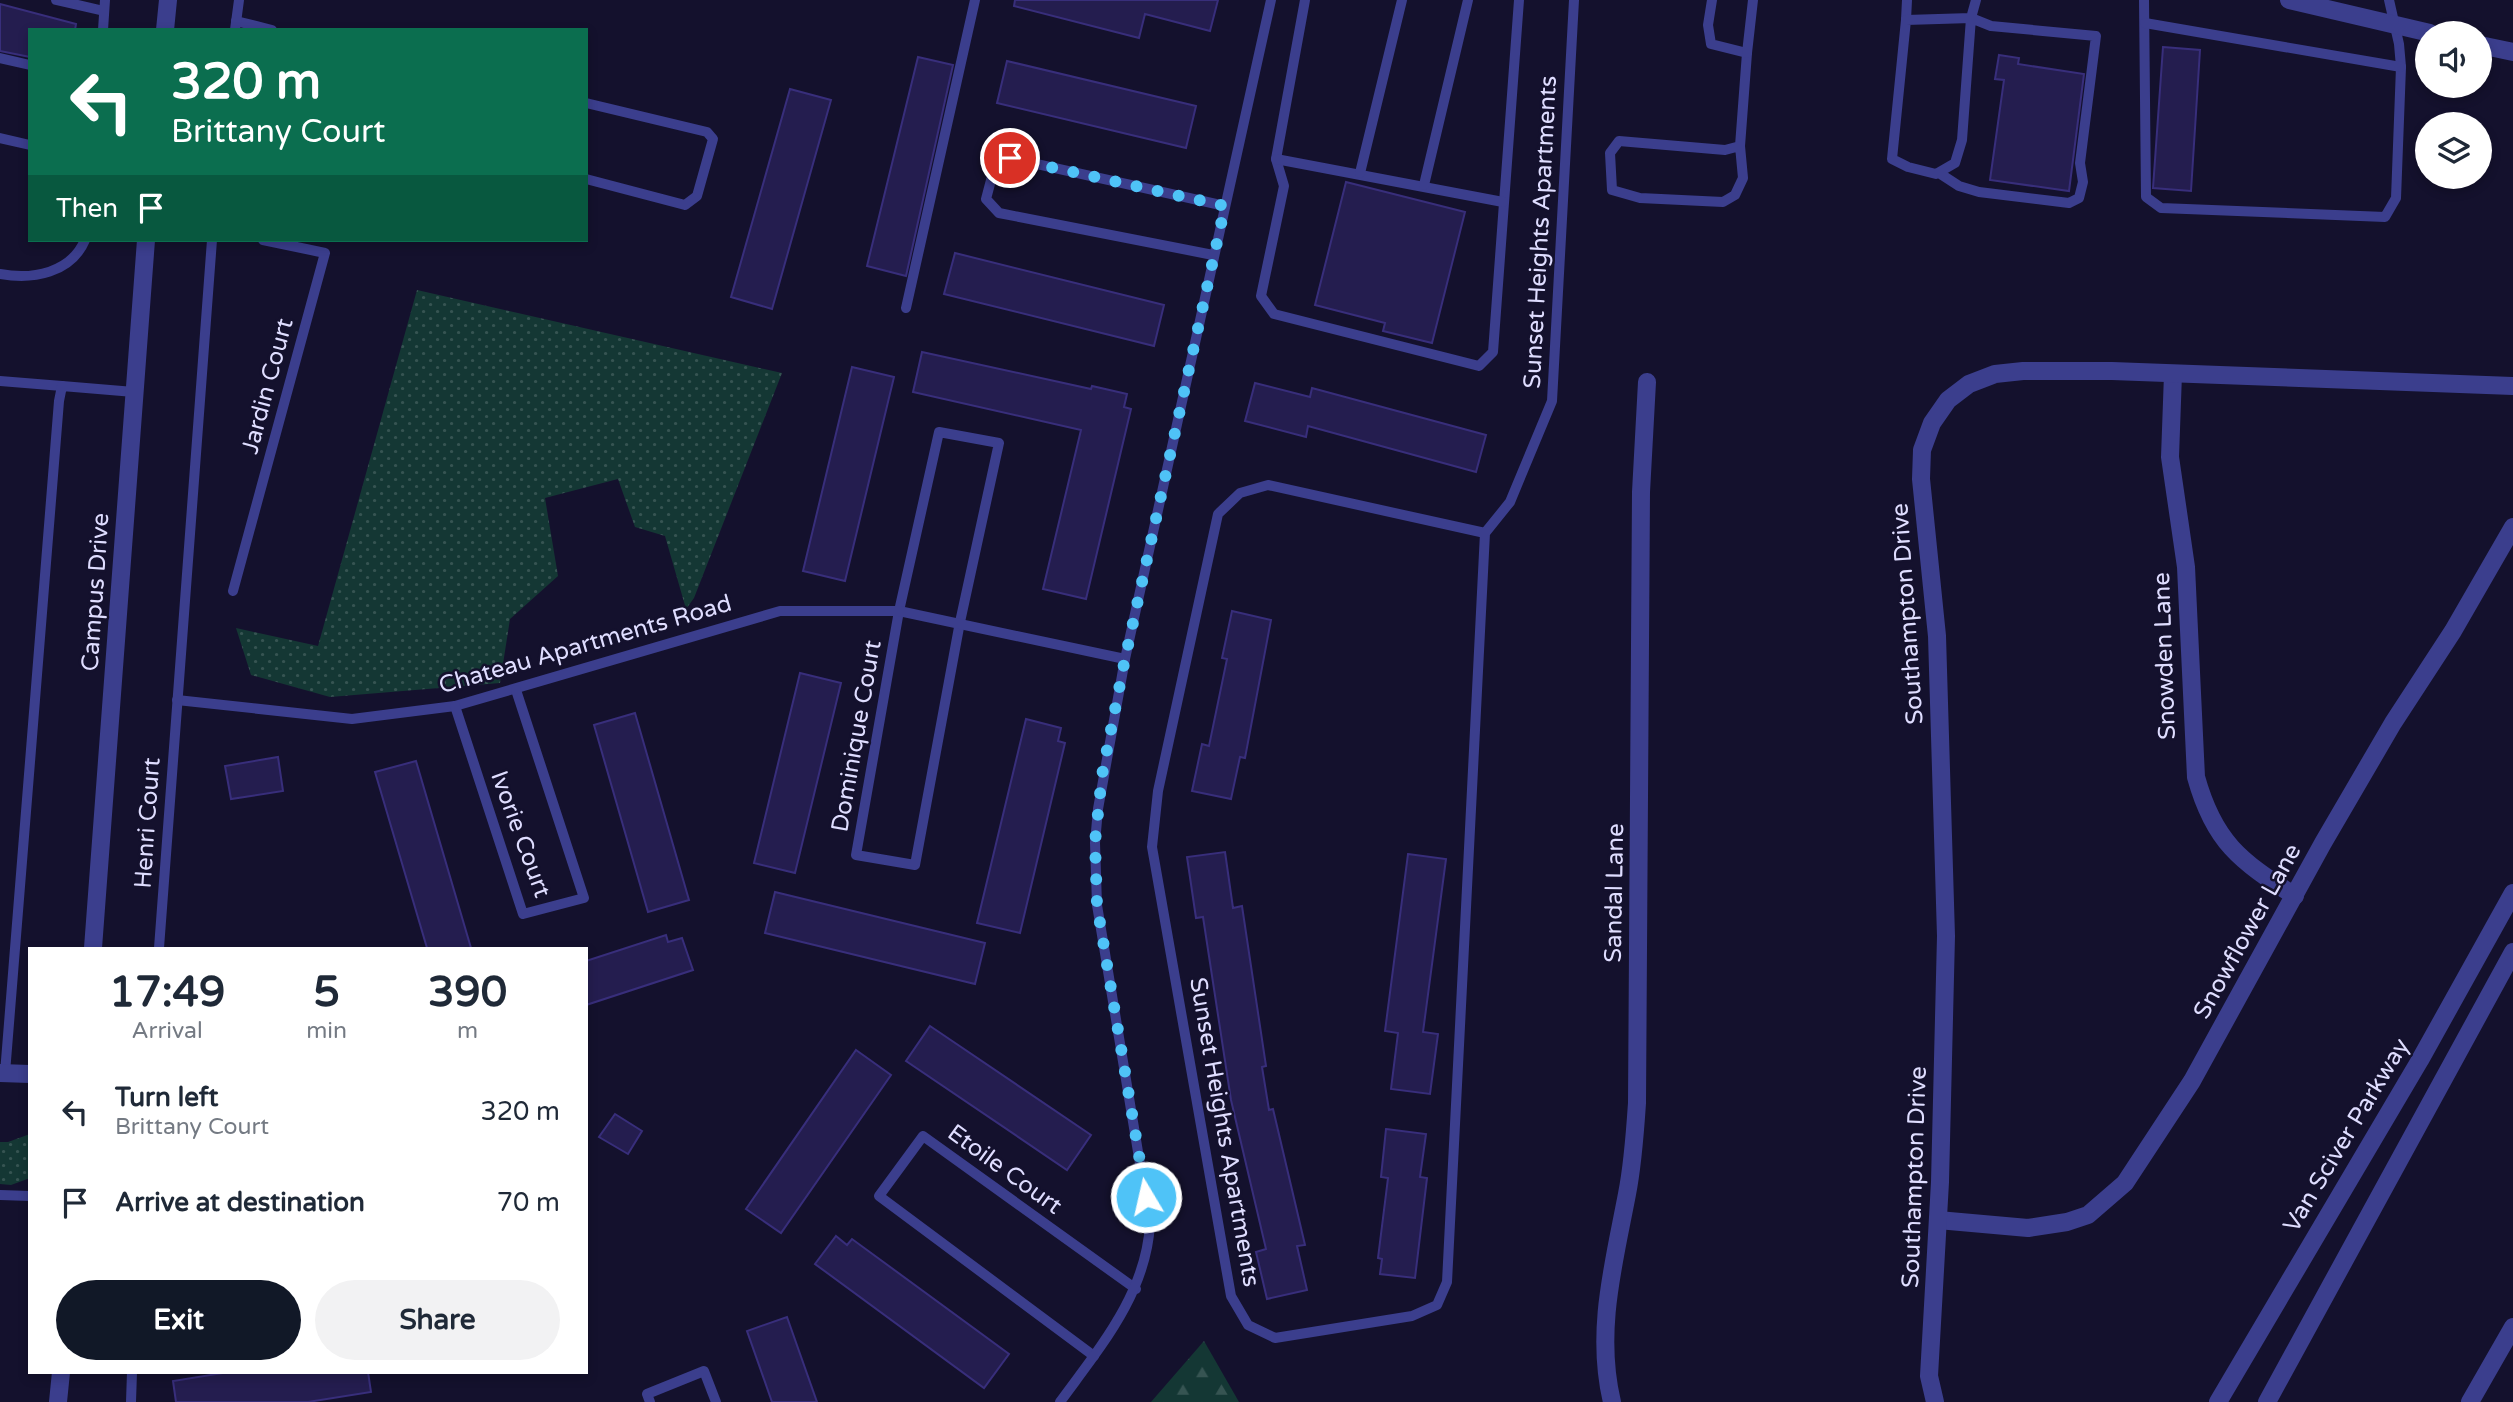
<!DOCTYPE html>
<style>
body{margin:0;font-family:"Varela Round",sans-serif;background:#f2f2f3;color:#1f2937;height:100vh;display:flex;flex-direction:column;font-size:26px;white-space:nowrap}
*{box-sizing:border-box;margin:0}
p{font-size:23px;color:#747a83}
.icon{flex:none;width:38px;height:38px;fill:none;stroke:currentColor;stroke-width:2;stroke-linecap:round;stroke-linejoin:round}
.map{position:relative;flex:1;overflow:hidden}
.panel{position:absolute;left:28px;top:947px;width:560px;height:427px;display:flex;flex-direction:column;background:#fff;border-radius:0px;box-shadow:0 4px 10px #0003}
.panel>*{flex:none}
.hud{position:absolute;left:28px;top:28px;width:560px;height:214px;border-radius:0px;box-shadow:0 4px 10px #0003;background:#0b6e4f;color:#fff;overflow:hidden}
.buttons{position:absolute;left:2415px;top:21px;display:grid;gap:14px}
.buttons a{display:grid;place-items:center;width:77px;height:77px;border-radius:50%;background:#fff;box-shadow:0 4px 10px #0003;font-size:35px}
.pin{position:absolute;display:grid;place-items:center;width:60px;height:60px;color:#fff;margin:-30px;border:4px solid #fff;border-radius:50%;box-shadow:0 2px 7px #0007}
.me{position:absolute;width:77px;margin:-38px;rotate:351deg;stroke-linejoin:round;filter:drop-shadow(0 0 5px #0008)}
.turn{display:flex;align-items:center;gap:24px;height:147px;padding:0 28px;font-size:32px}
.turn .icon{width:91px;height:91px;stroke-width:2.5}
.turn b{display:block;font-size:49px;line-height:60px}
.then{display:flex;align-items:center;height:66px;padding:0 28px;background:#0003;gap:14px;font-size:26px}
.eta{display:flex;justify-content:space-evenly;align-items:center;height:119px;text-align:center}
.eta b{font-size:42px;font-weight:700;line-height:49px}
.action{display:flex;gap:14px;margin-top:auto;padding:14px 28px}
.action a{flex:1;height:80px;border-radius:42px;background:#111827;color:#fff;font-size:28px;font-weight:700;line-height:80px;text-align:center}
.action a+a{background:#f2f2f3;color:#1f2937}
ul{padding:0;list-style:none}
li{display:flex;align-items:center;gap:21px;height:91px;padding:0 28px}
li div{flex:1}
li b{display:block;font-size:26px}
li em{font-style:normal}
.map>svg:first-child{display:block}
</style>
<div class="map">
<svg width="2513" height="1402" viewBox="0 0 2513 1402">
<defs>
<pattern id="grass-dots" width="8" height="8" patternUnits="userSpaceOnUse" patternTransform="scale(1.75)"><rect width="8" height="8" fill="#143734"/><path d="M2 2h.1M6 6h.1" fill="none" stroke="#365452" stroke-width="1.8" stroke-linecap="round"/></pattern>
<pattern id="forest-firs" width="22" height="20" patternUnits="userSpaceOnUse" patternTransform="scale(1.75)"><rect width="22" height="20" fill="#143734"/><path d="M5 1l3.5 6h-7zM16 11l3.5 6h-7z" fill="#365452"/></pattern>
</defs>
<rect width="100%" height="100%" fill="#14112d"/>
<g fill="url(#grass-dots)">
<path d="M417 290 782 373 694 598 686 609 665 536 635 527 618 479 545 498 558 576 510 619 500 683 330 697 251 675 236 628 318 646Z"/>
<path d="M30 1134V1178L11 1185 0 1184V1142H8Z"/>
</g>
<path fill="url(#forest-firs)" d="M1204 1341 1239 1402H1151Z"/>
<g fill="#241d4f" stroke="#382e7b" stroke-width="2">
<path d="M1015 0H1218L1210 31 1145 14 1139 38 1014 6Z"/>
<path d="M0 4 76 24 75 30H30V57L0 51Z"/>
<path d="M2163 47 2200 50 2191 191 2153 188Z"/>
<path d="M1999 55 2019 58 2018 64 2084 74 2069 191 1990 180 2004 80 1995 79Z"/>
<path d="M918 57 953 65 906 276 867 266Z"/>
<path d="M1007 61 1196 106 1186 148 997 103Z"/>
<path d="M790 89 831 100 772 309 731 297Z"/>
<path d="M1346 182 1465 212 1432 343 1383 331 1385 323 1315 305Z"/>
<path d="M955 253 1164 305 1154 346 944 294Z"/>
<path d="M922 352 1091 389 1092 386 1127 394 1124 407 1131 409 1086 599 1043 589 1081 430 913 392Z"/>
<path d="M852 367 894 377 845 581 803 571Z"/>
<path d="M1255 383 1310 397 1312 388 1486 435 1476 472 1308 426 1306 437 1245 421Z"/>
<path d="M1232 611 1271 620 1245 758 1240 757 1231 799 1192 791 1202 744 1209 746 1227 659 1222 658Z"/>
<path d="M800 673 841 683 795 873 754 863Z"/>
<path d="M635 713 689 900 648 912 594 725Z"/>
<path d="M1026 719 1061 728 1058 741 1065 743 1020 933 977 923Z"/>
<path d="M278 757 283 791 231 799 225 766Z"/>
<path d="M416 761 471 948H427L375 772Z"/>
<path d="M1225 852 1233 908 1242 906 1266 1066 1262 1067 1269 1110 1273 1109 1305 1245 1297 1246 1307 1290 1267 1299 1256 1252 1266 1249 1231 1100 1203 917 1196 918 1187 857Z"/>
<path d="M1408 854 1446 859 1423 1032 1438 1034 1430 1094 1391 1089 1398 1033 1385 1031Z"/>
<path d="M775 892 985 943 975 984 765 933Z"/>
<path d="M666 935 668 942 682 938 693 970 586 1005V961Z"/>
<path d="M930 1026 1091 1135 1067 1170 906 1061Z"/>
<path d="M856 1050 891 1075 781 1233 746 1209Z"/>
<path d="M615 1114 642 1131 628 1154 599 1137Z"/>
<path d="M1386 1129 1426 1134 1420 1177 1427 1178 1415 1278 1380 1274 1382 1259 1378 1258 1388 1178 1381 1177Z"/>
<path d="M836 1236 847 1245 852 1239 1009 1354 984 1388 815 1264Z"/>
<path d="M787 1317 817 1402H772L747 1331Z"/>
<path d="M229 1372H368L371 1392 308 1402H176L173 1381Z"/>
</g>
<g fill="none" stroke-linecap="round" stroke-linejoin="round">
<g stroke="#3b3e8d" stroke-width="10">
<path d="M56 0 104 11"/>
<path d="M1305 0 1276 159 1284 186 1261 296 1274 314 1479 366 1493 352 1519 0"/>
<path d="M1712 0 1708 25 1711 44 1747 53 1740 146 1743 178 1735 195 1723 202 1640 198 1612 190 1610 153 1619 141 1725 150 1740 146"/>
<path d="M2144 0 2146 197 2161 208 2385 217 2396 198 2401 67 2399 44 2389 0"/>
<path d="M1906 20 1907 0"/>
<path d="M236 21 272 30"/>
<path d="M2145 23 2401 67"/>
<path d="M103 30 105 0"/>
<path d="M235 30 239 0"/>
<path d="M1747 53 1753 0"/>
<path d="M0 58 30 65"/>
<path d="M586 103 707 132 713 139 697 196 685 205 586 179"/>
<path d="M0 138 30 145"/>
<path d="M1276 159 1503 202"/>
<path d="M1360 173 1402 0"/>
<path d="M1939 173 1959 186 1979 192 2069 203 2079 198 2083 182 2080 163 2096 36 1991 26 1971 18 1906 20 1892 159 1908 167 1936 174 1955 163 1962 140 1971 18 1976 0"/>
<path d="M1424 185 1468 0"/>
<path d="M1213 255 999 213 986 199 995 165 1001 159 1010 158 1225 206"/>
<path d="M0 274C33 280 71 273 85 240"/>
<path d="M906 308 975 0"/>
<path d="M0 381 62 386"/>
<path d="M939 432 999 443 960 622 915 865 856 855 899 611Z"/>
<path d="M1485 533 1268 485 1240 493 1218 514 1158 791 1152 847 1231 1296 1248 1325 1275 1338 1412 1316 1437 1305 1447 1282 1485 533 1510 502 1552 401 1574 0"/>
<path d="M233 591 325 253 263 240"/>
<path d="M177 700 352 719 455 706 780 611H899L1125 659"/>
<path d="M455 706 523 914 584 898 516 690"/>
<path d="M159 948 212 240"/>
<path d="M5 1073 59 401 62 386 134 392"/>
<path d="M0 1195 30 1196"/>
<path d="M1094 1356 879 1196 923 1136 1136 1289"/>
<path d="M131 1402 132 1372"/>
<path d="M650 1402 647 1394 704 1371 716 1402"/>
<path d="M1060 1402C1100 1347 1146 1294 1150 1224L1097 905 1095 843 1098 809 1125 659 1271 0"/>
</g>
<g stroke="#3b3e8d" stroke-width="18">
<path d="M2173 374 2170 457 2186 567 2196 777C2214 842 2240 861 2295 896"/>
<path d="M0 1073 30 1074"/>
<path d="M1938 1220 2028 1228 2067 1222 2088 1215 2125 1183 2192 1081 2323 843 2393 723 2453 631 2513 527"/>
<path d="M1612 1402C1595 1331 1614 1263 1627 1194 1633 1164 1635 1133 1637 1103L1641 492 1647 382"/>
<path d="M1935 1402 1929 1376 1940 1182 1946 936 1937 636 1921 479 1922 450 1932 423 1948 400 1969 384 1995 374 2023 371H2112L2513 386"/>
<path d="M2470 1402 2513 1327"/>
</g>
<g stroke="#3b3e8d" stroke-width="18">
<path d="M2289 0 2430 33"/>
<path d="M165 30 168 0"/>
<path d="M2480 45 2513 52"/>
<path d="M93 948 146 240"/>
<path d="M58 1402 61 1372"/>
<path d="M2218 1402 2420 1060 2513 893"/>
<path d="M2267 1402 2513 952"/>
</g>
</g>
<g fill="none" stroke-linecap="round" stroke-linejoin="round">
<path stroke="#4fc3f7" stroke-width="12" stroke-dasharray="0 21.6" d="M1010 158 1225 206 1125 659 1102 775 1095 842 1097 905 1146 1197"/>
</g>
<g text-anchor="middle" stroke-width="5" stroke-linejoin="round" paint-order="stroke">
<g font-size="24" fill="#dfddff" stroke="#14112d">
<text transform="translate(1540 232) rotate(-87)" y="8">Sunset Heights Apartments</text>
<text transform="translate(267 386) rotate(-75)" y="8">Jardin Court</text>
<text transform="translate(95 592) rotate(-86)" y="8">Campus Drive</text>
<text transform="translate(1907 614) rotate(-94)" y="8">Southampton Drive</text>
<text transform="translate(585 644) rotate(-16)" y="8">Chateau Apartments Road</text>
<text transform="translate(2164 656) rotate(-92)" y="8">Snowden Lane</text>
<text transform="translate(856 736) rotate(-80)" y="8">Dominique Court</text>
<text transform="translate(147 823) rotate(-86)" y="8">Henri Court</text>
<text transform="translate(521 834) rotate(70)" y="8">Ivorie Court</text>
<text transform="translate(1614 893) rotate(-89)" y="8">Sandal Lane</text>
<text transform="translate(2247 931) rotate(-61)" y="8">Snowflower Lane</text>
<text transform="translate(1225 1132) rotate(80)" y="8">Sunset Heights Apartments</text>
<text transform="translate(2346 1135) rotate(-59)" y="8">Van Sciver Parkway</text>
<text transform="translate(1005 1169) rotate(36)" y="8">Etoile Court</text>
<text transform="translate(1914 1177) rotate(-88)" y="8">Southampton Drive</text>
</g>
</g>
</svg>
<div class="buttons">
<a><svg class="icon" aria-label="sound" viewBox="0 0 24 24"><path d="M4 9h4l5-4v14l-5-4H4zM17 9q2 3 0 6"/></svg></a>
<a><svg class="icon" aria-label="layers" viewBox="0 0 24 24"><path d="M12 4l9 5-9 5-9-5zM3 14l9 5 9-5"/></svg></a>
</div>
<div class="pin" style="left:1010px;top:158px;background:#d93025"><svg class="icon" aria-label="arrive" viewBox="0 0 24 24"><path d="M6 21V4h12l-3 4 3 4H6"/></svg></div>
<svg class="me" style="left:1146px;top:1197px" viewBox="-20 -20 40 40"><circle r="17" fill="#4fc3f7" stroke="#fff" stroke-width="3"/><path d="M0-11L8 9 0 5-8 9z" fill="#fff"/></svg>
<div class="hud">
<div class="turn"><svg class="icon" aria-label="left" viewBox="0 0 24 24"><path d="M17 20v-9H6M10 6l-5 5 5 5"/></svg><div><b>320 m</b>Brittany Court</div></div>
<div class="then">Then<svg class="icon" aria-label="arrive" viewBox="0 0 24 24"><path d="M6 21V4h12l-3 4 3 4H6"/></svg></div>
</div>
<section class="panel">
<div class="eta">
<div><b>17:49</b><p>Arrival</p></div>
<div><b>5</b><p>min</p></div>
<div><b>390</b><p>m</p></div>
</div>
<ul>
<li><svg class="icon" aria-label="left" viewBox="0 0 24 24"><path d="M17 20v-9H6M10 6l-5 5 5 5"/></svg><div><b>Turn left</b><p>Brittany Court</p></div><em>320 m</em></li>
<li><svg class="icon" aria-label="arrive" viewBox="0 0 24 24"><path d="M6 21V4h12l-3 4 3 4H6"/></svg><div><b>Arrive at destination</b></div><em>70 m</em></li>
</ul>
<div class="action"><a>Exit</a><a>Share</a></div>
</section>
</div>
